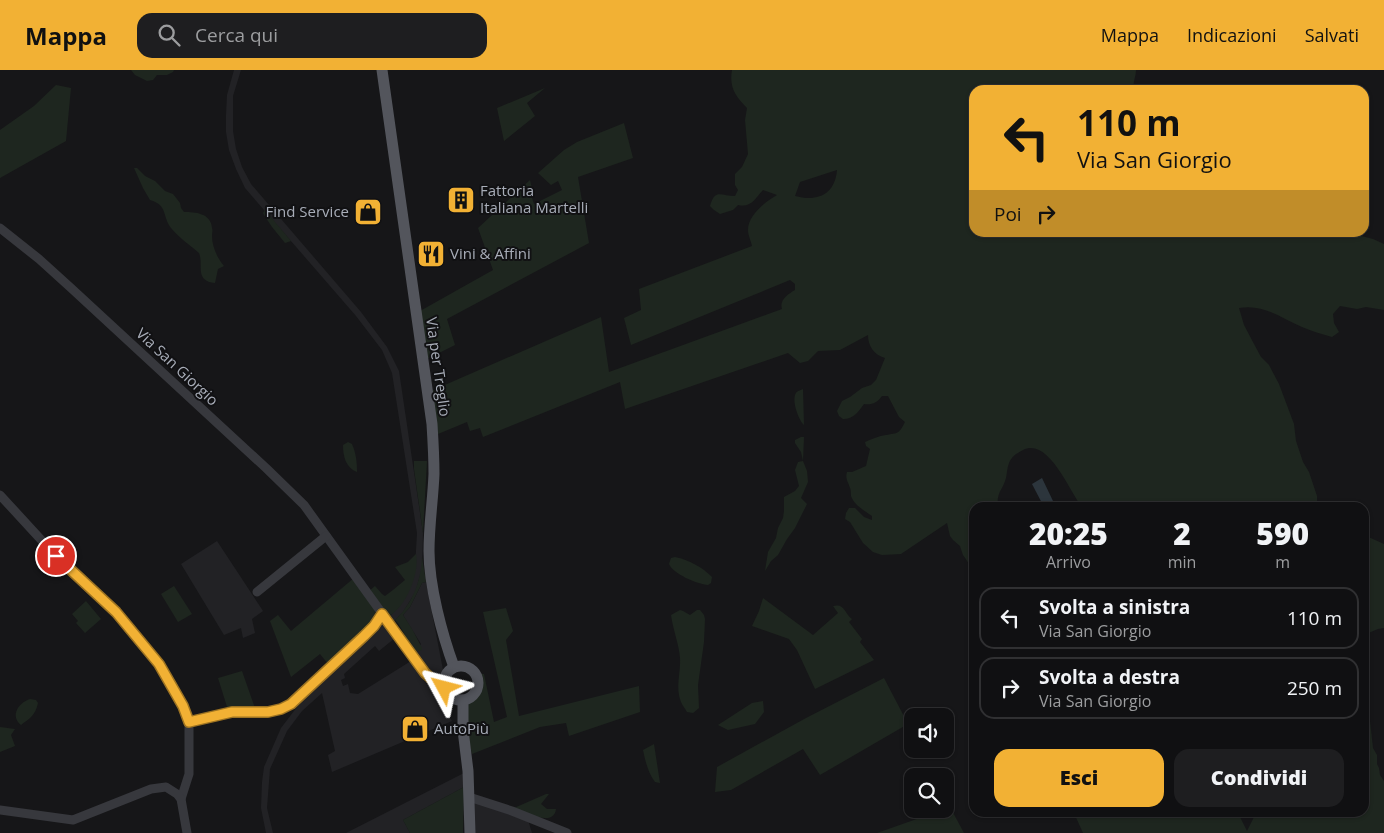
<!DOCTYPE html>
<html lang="it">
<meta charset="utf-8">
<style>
body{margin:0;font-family:"Open Sans",sans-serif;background:#1e1e20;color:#f1f3f6;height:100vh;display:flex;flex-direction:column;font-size:19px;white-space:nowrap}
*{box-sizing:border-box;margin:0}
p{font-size:16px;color:#9c9d9f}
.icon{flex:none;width:28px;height:28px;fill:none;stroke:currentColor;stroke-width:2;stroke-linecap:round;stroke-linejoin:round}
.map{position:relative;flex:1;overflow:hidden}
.drawer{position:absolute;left:969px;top:432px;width:400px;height:315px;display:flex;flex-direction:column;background:#101012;border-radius:15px;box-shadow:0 1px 4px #0004,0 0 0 1px #303032}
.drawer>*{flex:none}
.banner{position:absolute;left:969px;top:15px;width:400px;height:152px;border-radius:15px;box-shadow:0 1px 4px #0004,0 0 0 1px #303032;background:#f2b134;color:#111;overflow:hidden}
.tools{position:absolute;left:904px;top:638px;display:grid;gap:10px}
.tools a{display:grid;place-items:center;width:50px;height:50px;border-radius:10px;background:#101012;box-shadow:0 1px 4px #0004,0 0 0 1px #303032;font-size:25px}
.pin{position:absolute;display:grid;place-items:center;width:42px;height:42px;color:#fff;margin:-21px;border:2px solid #fff;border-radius:50%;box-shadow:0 1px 5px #0007}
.me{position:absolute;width:55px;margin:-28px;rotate:308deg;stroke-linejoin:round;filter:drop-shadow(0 0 4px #0008)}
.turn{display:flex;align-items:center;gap:18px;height:105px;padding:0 25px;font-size:22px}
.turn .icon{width:65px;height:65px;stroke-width:2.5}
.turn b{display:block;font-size:35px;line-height:42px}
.then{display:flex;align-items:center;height:48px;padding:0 25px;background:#0003;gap:10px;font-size:19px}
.eta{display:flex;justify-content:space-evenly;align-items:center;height:85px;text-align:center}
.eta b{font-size:30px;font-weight:800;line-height:35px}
.button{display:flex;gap:10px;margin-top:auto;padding:10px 25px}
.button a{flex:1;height:58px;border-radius:15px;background:#f2b134;color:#111;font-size:20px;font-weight:800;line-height:58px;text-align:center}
.button a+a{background:#1e1e20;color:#f1f3f6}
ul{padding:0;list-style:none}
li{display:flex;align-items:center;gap:15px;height:62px;margin:0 10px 8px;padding:0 15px;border:2px solid #303032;border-radius:15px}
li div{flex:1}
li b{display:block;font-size:19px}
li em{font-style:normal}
header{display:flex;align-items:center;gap:30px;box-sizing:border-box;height:70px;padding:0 25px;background:#f2b134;color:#111}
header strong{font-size:24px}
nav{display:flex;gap:28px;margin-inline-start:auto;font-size:18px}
.search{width:350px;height:45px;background:#1e1e20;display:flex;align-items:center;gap:12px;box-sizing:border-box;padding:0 18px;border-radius:15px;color:#9c9d9f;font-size:19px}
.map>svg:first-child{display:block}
</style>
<header>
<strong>Mappa</strong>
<div class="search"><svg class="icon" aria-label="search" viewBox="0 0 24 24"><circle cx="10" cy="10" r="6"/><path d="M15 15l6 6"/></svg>Cerca qui</div>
<nav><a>Mappa</a><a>Indicazioni</a><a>Salvati</a></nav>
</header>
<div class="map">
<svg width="1384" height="763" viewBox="0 0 1384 763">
<rect width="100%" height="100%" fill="#161618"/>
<g fill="#222225">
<path d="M234 0H241L233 26V61L236 79 242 97 251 114 361 242 387 277 399 301 423 463 422 499 415 523 403 542 388 557 395 568 379 581 375 576 344 604 345 608 341 610 343 616 348 614 350 623 358 624 411 591 452 651 332 702 328 685 335 681 322 623 302 641 287 661 270 699 267 738 273 763H266L261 738 262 712 264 697 281 658 297 637 398 538 409 520 415 498 417 463 392 303 382 280 356 246 245 118 236 99 229 80 226 62V45L227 25Z"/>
<path d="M217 471 263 541 252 549 255 563 243 568 241 558 224 565 181 494Z"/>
<path d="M426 512 444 605 442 610H436L415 582 421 574 403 545 410 537 422 513Z"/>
<path d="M464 703V717L403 750 410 763H329H346Z"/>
<path d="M472 731 528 750 532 763H474Z"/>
</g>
<g fill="#1e261f" fill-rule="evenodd">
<path d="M131 0H174L173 2 167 5H157L153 10 147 11 135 5Z"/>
<path d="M732 0H1136C1136 7 1132 14 1134 20H974V162H1346L1373 169 1384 174V240L1366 237 1357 239 1340 236 1333 244 1334 253 1339 262 1332 267C1322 264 1311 261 1302 257 1279 247 1264 234 1239 238L1244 255 1254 274 1261 287 1269 295 1279 314 1294 354 1296 371 1303 392 1309 402 1317 426V437H1082C1070 423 1049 367 1023 380 1017 383 1011 387 1009 393 1007 398 1007 403 1006 408 1003 420 996 422 998 437L974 438V501L963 485 960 476 953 470 950 466 947 453 901 484 882 485 873 482 863 473 850 452 845 449 846 443 849 438H855L864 447 872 450V446C865 441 854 435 851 426 851 425 851 419 850 418 848 411 845 409 847 402H852L866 396 870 379 866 376 865 372C872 369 879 366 886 365 898 363 899 364 905 352L899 347 888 326H882C877 333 872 335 864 334 858 342 854 349 843 349L839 346 837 341 842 331 850 327 862 318 871 315 876 310 885 288C874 285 868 276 868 265L840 280 818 281 808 291 800 293 788 283 625 339 620 312 483 367 480 358 470 361 467 352 438 364 431 321 601 247 609 302 782 239C779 230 788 224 795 220V214L790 210 631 275 624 248 641 240 639 219 752 176C751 171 748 165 748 160 748 145 765 132 777 125L763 120C755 128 752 138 738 135L733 140 720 144 714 140 710 136C715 118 721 126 735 126L738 120 735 115V104L742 97 748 84 745 50 747 38C735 26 729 17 732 0ZM837 100C835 125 817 132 795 126L800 112Z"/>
<path d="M56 15 71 18 66 71 0 108V60L34 36Z"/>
<path d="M545 18 527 33 535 46 504 71 497 38Z"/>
<path d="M624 53 633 88 578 107 589 173 447 249 455 275 427 289 420 241 493 200 478 158 530 110 534 127 532 128 534 134 562 120 558 111 551 115 538 103 564 80 577 72Z"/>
<path d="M134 98H137L145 106 155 111 165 121 173 124 180 133 181 138 184 142C195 142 211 143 212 158 213 161 212 162 212 166 212 176 217 188 224 196L218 199 215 213C194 211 204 195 199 183 190 175 178 167 171 158 162 146 168 135 150 130L143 118Z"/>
<path d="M265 140 291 171 285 173 272 157 264 145 263 143Z"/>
<path d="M803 319 804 355C799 351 791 330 796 323 797 321 801 320 803 319Z"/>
<path d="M801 367H804L803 391 807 401 808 412 801 428 807 434 795 458 787 469 778 485 771 491 765 501 768 482 776 468 778 458 783 448 784 441V427L795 421 799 416 795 400 798 392 803 391 801 382 795 373V370Z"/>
<path d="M348 372 352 374C356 383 357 392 357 402 346 398 343 387 343 375Z"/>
<path d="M414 391H427L423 463 414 399Z"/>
<path d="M1364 465 1384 474V558L1378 559 1366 564 1364 569Z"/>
<path d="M416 484C420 503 406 537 389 546L368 522 375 516 382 524 385 526 393 520 405 510 395 497 408 492Z"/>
<path d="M422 487 426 512 422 513 410 537 403 545 412 559 422 578V580L415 582C407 572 404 560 395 550 413 533 421 511 422 487Z"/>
<path d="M675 487C689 490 702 497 712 507L711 513 708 515C697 514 673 504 669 494L671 488Z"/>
<path d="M354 508 376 541 369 557 329 595 320 584 291 607 270 551 278 545 291 561Z"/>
<path d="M174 516 192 544 178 552 161 524Z"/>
<path d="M763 528 813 565 838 543 833 536C845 533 844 543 852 549L849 552 862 569 860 572 874 590 815 619 797 580 789 569 752 556 759 541Z"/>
<path d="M86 531 101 549 85 563 76 553 78 551 72 544Z"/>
<path d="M506 538 513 561 506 570 519 646 639 616 640 642 569 666 566 653 540 657 472 684C470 674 464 655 465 645 466 626 487 629 481 604H484L494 652 507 647 483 542Z"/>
<path d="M680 540 683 541 690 545 697 540H700L704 545 705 549 704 572 698 615 699 638 693 643 687 642C685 638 682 635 681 632 675 617 681 602 680 588 679 574 673 560 671 545Z"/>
<path d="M242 601 256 641 228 640 218 608Z"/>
<path d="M884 608 908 654 820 705 803 679 731 720 715 722 717 697 806 648Z"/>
<path d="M30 629 36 630 38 633C35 646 30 648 21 655 10 646 18 633 30 629Z"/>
<path d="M763 631 764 642 755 654 728 660 718 655 752 633Z"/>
<path d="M1364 640 1370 651 1373 678 1377 685V694L1379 698 1380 705 1384 711V763H1083L1074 743H1117C1128 750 1133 747 1144 742L1238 743 1247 761 1256 743 1364 742Z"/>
<path d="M0 657 15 659 11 665 15 676 0 682Z"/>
<path d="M654 674 660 713 655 712C648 703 645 690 643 680Z"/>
<path d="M464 717 463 763H410L403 750Z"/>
<path d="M546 724H549L541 734 547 739H556C554 758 524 742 514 738Z"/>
<path d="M950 737 964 763H877L945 739Z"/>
</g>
<path fill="#2c353c" d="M1042 408 1053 431 1044 437 1032 414Z"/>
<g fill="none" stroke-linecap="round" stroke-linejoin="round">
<g stroke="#37383d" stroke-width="9">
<path d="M0 158 39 189 71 218 266 398 304 435 425 603 435 612 443 614"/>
<path d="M0 425 56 486 116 542 159 594 173 616 183 636 189 652V704L181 729"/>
<path d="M257 522 326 466"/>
<path d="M189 652 232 642H268L281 639 291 634 364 566 374 556 381 544"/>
<path d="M469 727 512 741 567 763"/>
<path d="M0 740 73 750 151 719 166 717 177 724 181 729 187 763"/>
</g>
<g stroke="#53555c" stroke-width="11">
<path d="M382 0 432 354C433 370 434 387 434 404 433 429 429 455 429 481 429 516 442 564 454 597"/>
<circle cx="461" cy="613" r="17"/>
<path d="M463 630V660L468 701 470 763"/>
</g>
</g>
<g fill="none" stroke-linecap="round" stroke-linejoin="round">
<g stroke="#9d7322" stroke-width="12">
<path id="route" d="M56 486 116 542 159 594 183 636 189 652 232 642H268L281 639 291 634 364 566 374 556 382 544 425 603 435 612 443 614 444 618"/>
</g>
<use href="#route" stroke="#f2b134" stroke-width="9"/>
</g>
<defs>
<g id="building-square" transform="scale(1.4375)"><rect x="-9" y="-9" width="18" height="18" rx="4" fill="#f2b134" stroke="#111113"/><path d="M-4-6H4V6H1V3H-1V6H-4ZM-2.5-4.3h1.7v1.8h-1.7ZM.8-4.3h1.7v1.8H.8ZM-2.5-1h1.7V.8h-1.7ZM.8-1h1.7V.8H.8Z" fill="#111"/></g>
<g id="shop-square" transform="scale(1.4375)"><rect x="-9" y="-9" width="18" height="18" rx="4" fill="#f2b134" stroke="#111113"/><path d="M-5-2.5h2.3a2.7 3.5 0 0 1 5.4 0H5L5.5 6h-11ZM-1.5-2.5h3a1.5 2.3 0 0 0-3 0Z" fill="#111"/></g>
<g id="restaurant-square" transform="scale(1.4375)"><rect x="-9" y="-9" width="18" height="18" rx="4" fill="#f2b134" stroke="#111113"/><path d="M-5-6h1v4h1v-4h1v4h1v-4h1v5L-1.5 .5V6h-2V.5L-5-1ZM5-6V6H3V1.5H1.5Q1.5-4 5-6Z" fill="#111"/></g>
</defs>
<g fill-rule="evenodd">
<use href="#building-square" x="461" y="130"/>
<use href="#shop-square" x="368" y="142"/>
<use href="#restaurant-square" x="431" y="184"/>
<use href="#shop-square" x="415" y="659"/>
</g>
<g text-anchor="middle" stroke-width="4" stroke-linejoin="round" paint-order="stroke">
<g font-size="15" fill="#a8adb8" stroke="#111113" text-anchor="start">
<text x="480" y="126">Fattoria<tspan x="480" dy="17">Italiana Martelli</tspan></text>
<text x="349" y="147" text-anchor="end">Find Service</text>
<text x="450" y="189">Vini &amp; Affini</text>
<text x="434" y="664">AutoPiù</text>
</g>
<g font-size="15" fill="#a8adb8" stroke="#111113">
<text transform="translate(177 297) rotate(43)" y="5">Via San Giorgio</text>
<text transform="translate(438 297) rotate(82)" y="5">Via per Treglio</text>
</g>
</g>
</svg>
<div class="tools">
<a><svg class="icon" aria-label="sound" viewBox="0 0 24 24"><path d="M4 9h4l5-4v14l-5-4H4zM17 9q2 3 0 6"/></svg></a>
<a><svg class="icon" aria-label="search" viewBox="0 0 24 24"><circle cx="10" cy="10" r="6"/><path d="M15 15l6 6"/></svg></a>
</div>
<div class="pin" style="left:56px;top:486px;background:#d93025"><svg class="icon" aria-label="arrive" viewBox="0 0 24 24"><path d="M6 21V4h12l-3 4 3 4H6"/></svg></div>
<svg class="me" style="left:444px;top:618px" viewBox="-20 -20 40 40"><path d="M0-17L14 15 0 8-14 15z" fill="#f2b134" stroke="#fff" stroke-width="4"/></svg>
<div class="banner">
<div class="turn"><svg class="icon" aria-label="left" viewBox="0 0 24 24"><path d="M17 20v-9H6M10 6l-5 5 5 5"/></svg><div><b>110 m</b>Via San Giorgio</div></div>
<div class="then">Poi<svg class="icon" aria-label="right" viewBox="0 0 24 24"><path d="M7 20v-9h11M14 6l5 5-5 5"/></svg></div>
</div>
<section class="drawer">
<div class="eta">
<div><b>20:25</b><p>Arrivo</p></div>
<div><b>2</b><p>min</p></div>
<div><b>590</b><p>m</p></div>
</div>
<ul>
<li><svg class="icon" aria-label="left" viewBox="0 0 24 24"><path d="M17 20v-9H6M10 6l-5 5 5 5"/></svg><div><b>Svolta a sinistra</b><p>Via San Giorgio</p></div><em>110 m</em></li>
<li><svg class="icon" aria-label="right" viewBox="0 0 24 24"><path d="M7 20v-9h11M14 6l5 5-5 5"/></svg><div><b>Svolta a destra</b><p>Via San Giorgio</p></div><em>250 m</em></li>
</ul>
<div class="button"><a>Esci</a><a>Condividi</a></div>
</section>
</div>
